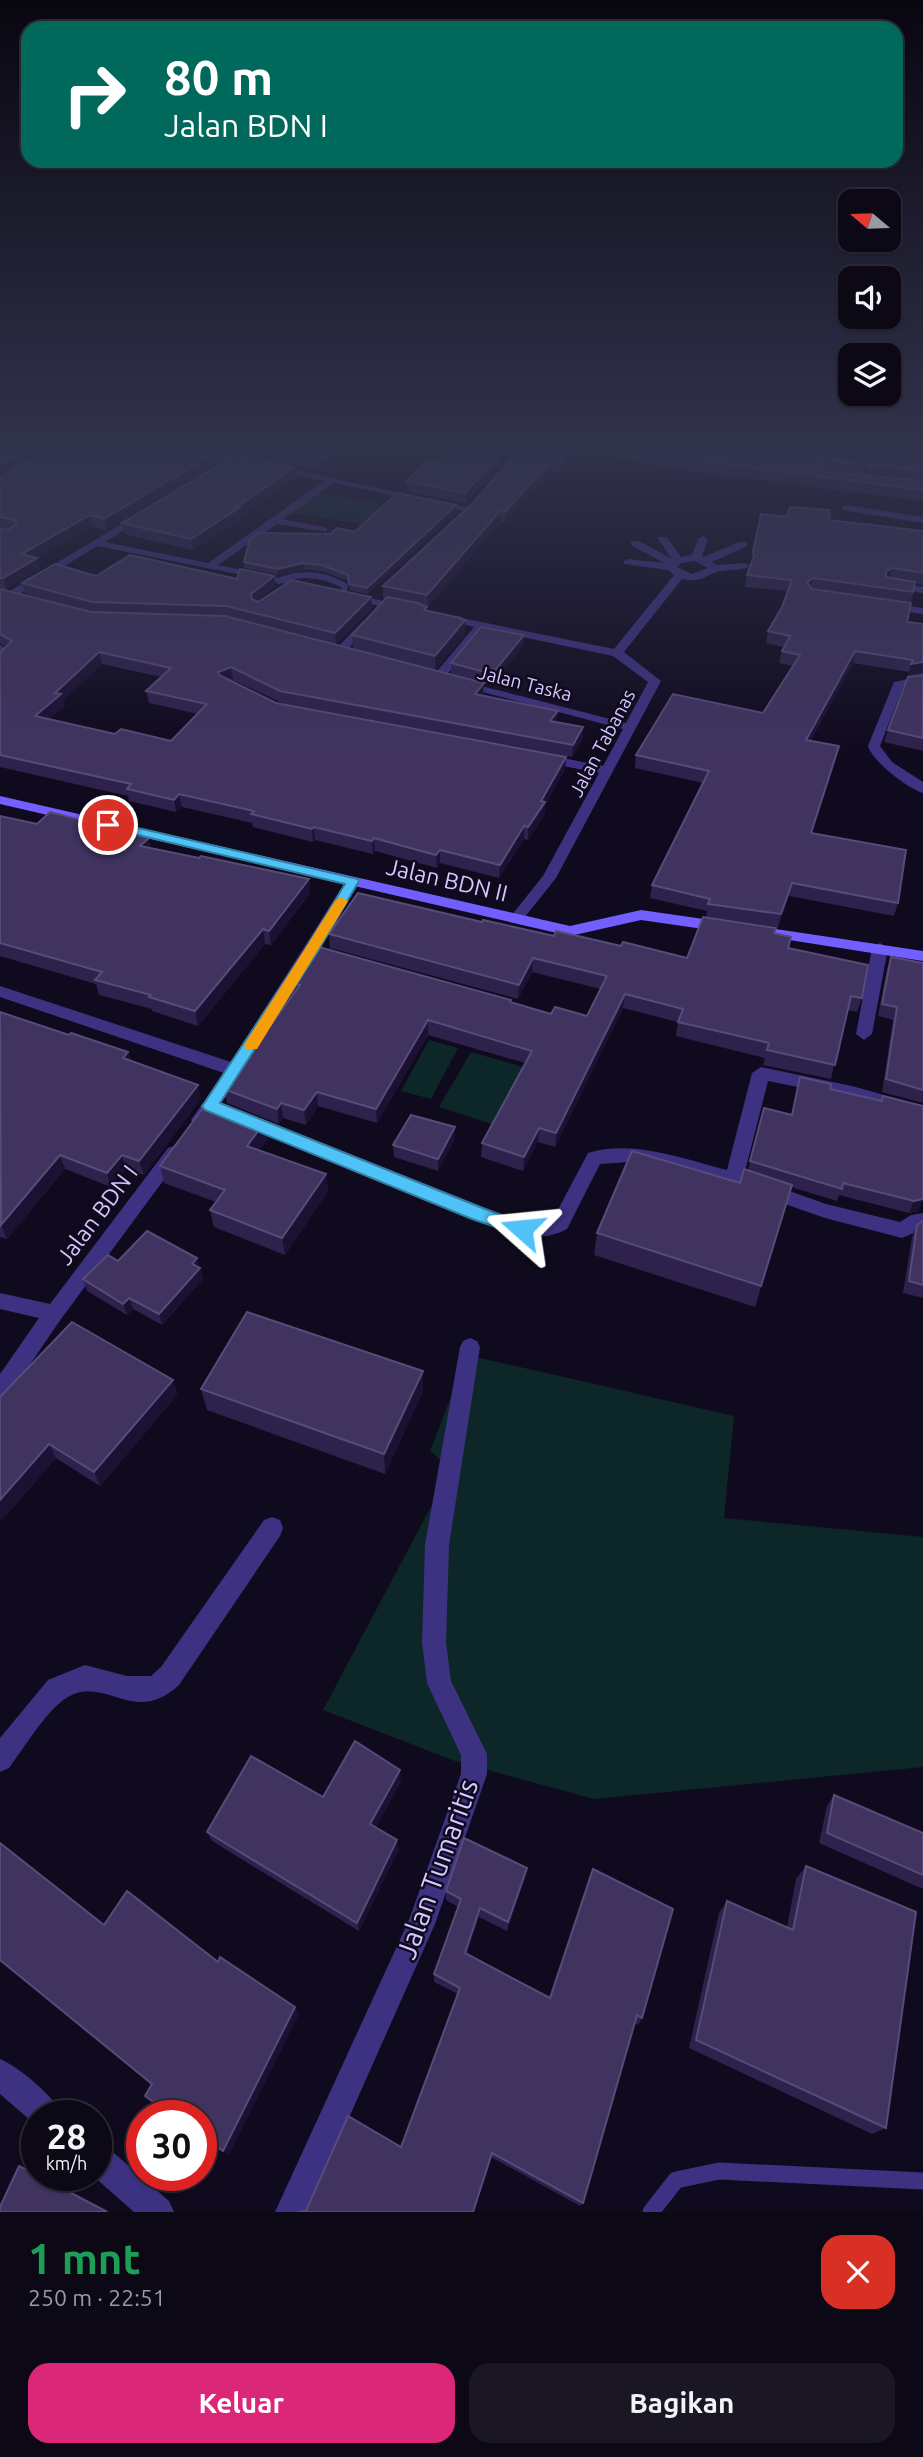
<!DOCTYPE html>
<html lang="id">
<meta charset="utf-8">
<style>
body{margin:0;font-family:Ubuntu,sans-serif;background:#1a1623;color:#f1f3f6;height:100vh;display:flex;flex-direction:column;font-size:26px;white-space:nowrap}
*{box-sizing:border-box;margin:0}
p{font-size:23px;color:#9a9aa1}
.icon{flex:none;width:38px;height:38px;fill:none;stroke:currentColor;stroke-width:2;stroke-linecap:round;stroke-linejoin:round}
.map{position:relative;height:2212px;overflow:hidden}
.details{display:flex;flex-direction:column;background:#0c0816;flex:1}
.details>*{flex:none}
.banner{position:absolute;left:21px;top:21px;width:882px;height:147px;border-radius:21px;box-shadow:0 2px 5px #0004,0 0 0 2px #2c2935;background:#00695c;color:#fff;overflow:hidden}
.needle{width:46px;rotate:289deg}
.buttons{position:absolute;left:838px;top:189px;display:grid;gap:14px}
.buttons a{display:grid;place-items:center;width:63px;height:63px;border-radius:14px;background:#0c0816;box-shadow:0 2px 5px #0004,0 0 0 2px #2c2935;font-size:35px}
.speed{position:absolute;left:21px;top:2100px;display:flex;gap:14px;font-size:35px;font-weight:700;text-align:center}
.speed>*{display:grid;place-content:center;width:91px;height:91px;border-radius:50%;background:#0c0816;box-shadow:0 2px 5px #0004,0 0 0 2px #2c2935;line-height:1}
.speed small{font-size:18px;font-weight:400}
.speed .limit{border:10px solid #d22;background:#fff;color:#111}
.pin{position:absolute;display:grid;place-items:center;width:60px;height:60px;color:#fff;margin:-30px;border:4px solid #fff;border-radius:50%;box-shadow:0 2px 7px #0007}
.me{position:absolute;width:77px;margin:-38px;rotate:288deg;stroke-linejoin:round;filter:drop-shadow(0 0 5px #0008)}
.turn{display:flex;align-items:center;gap:24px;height:147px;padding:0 28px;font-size:32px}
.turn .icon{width:91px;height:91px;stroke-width:2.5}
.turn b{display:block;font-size:49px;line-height:60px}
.round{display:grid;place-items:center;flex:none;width:74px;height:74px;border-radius:21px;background:#1a1623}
.headline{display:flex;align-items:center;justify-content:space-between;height:119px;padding:0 28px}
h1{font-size:42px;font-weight:700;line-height:52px;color:#1e9e55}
.primary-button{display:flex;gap:14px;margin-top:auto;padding:14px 28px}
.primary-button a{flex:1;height:80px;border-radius:21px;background:#db2777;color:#fff;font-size:28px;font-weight:700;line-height:80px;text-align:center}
.primary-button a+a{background:#1a1623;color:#f1f3f6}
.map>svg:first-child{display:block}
</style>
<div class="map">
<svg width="923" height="2212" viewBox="0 0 923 2212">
<rect width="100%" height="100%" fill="#100a1e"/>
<g fill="#0d2728">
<path d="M313 492 388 505 366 525 290 512Z"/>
<path d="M429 1040 458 1048 431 1099 401 1091Z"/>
<path d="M471 1052 523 1067 492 1124 439 1107Z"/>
<path d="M467 1355 734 1416 724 1518 923 1537V1767L594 1799 455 1761 323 1710 451 1469 430 1451Z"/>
</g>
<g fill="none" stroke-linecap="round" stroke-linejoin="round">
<g stroke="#3d3281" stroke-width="6">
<path d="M279 581C302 571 324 574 345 586L343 595"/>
<path d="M896 607 923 611"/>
</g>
<path stroke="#3d3281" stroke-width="17" d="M651 2212 676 2180 719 2171 923 2181"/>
<g fill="#3d3281" fill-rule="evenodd">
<path d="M0 442 51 450 56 453 51 456 0 447Z"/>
<path d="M149 442H168L473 509 468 512 334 483 283 519 327 528V532L277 524 218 565 313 585V589L97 546 13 598H5V594L143 511 147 512V516L105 542 208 563 324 481Z"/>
<path d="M523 442H532L508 470H502V466Z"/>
<path d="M706 442H715L712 459 707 462 702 459Z"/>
<path d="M859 442H868L861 480 856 483 851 480Z"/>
<path d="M846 505 923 517V523L842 510 841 508Z"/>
<path d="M703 536 708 539 702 556 704 557 739 542H747V546L712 562 716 565 745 563 750 566C742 571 732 569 722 571 705 573 705 584 682 579L624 652 661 681 556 878 521 922H511L508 919 511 916 543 876 599 773 543 762 536 758 543 754 603 766 623 729 456 685 462 681 626 723 648 682 613 656 484 629 441 682H433V676L474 627 436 617 442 614 614 649 674 575 668 570 624 564 623 562 628 559 664 563 631 545V541H639L672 559 658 539 659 537H667L681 557 692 555 698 539ZM695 561 708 568 692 574 677 567 681 563Z"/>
<path d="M890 582 923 587V593L886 587 885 585Z"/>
<path d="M350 593 408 607 410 609 404 612 346 598V594Z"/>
<path d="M363 621 373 623 344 653H336V649Z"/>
<path d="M0 645 13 653 0 665Z"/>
<path d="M923 676V684L903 687 880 746 892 762 923 782V793C907 788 873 762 868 746L894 682Z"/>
<path d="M353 877 360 881 241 1074 206 1125H194L191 1120 224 1073 0 997V986L231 1062 346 881Z"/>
<path d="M880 943 888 948 872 1034 864 1040 856 1034 872 948Z"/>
<path d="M761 1067 852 1086 923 1106V1118L852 1098 768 1081 744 1175 826 1204 900 1222 911 1215 923 1213V1229L902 1238 825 1218 731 1185 677 1171 629 1162 600 1164 567 1229C543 1242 520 1236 495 1228L238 1124 235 1119 238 1114H250L506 1216C521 1221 538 1226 553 1219L588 1153C632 1139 684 1159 727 1170L752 1073Z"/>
<path d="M174 1146 180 1148 183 1153 180 1158 61 1319 7 1398 0 1400V1374L39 1318 0 1309V1293L50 1304 168 1148Z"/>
<path d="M470 1338 477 1341 480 1347 449 1545 446 1642 451 1681 487 1754V1774L435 1924 307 2212H275L409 1920 461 1774V1755L427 1683 422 1642 425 1545 460 1347 463 1341Z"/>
<path d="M272 1517 280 1520 283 1528 280 1536 179 1685C134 1727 105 1675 68 1697 47 1709 24 1748 9 1768L0 1772V1738L48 1680 85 1665 127 1676H151L161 1667 264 1520Z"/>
<path d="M0 2059C19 2067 55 2097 63 2116H37V2126L0 2094Z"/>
<path d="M96 2143 107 2147 169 2201 174 2212H134L92 2175H96Z"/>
</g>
<g fill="#735fff" fill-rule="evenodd">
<path d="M0 796 570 926 641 910 724 922 732 927 724 932 641 920 570 936 0 804Z"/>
<path d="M755 926 923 951V961L750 934 747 931Z"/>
</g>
</g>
<g fill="#2e224d" fill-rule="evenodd">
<path d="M0 442 33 445 36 455 49 447 19 442H181L219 451 220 462 106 530 92 526 37 558 40 569 6 589H1L92 612 25 594 22 583 96 576 237 579 274 576 275 586 257 601 372 608 336 644 228 616 483 696 557 722 583 727 582 740 572 757 282 703 233 680 230 681 276 703 565 769 545 806 544 815 528 840 524 839 499 878 440 863 437 868 375 851 373 854 315 840 313 842 253 827 252 823 182 807 176 812 129 801 128 796 0 767V653L6 647 0 644ZM102 664 161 677 146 691 149 703 198 714 171 741 115 734 49 719 65 706 63 700Z"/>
<path d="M183 442H350L346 446V454L322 471Z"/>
<path d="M532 442H705L703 451 707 454 741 442H857L851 474 864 476 870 442H923V501L686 470 579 451 560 472 552 471 505 523 500 522 427 607V611L461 620 465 634 435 670 353 649 352 635 386 598 383 597V586L474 502ZM741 442 759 448 806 455 758 449Z"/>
<path d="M435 461 500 463 465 503 407 491 406 481Z"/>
<path d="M294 467 295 478 241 517V520L193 550 124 534 122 523Z"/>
<path d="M456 505V512L367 594 350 590 348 581 322 571 304 569 278 575 244 568V562L331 534 355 532Z"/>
<path d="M829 520 923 531V585L915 584 907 622 923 624V674L908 676 909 672 853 663 810 741 839 746 836 758 812 833 898 903 894 916 789 896 778 927 706 917 707 911 650 898 652 885 703 783 635 768 636 755 763 713 793 666 779 663 782 651 784 647 766 643 768 631 782 607 787 591 745 587 747 575 751 564 753 552Z"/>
<path d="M524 635 523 646 492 685 451 675V663Z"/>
<path d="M923 675V751L884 742 888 730Z"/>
<path d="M0 816 151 849 309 879 310 893 271 945 265 944 198 1026 152 1011V1009L99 995 96 984 0 956Z"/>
<path d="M482 922 554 936 621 946 687 958 776 928 775 933 791 937 788 948 862 998 857 1012 847 1010 831 1079 763 1065 765 1058 676 1036 678 1022 623 1008 555 1147 538 1142 523 1171 481 1157 482 1143 525 1063 428 1035 377 1123 318 1106 306 1125 283 1118 279 1124 227 1103 224 1089 292 997 290 983 511 1000V1003L551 1014 587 1016 601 989 532 972 518 999 330 948 329 934Z"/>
<path d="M891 957 923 963V1103L882 1092 893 1020 878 1016 887 969Z"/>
<path d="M0 1012 69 1035 128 1052 131 1061 201 1099 144 1175 126 1169 111 1187 65 1169 7 1239 0 1237Z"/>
<path d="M800 1077 830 1089 881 1101 883 1096 918 1211 909 1213 839 1195 837 1201 791 1187 755 1307 594 1255 597 1233 740 1183 748 1170 764 1108 792 1114Z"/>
<path d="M265 1122 268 1139 259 1150 326 1174 328 1191 285 1255 214 1227 210 1210 216 1202 164 1183 160 1166Z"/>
<path d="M455 1139 438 1171 394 1157 393 1145Z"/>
<path d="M923 1221V1298L903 1293 912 1237 917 1225Z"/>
<path d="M197 1258 203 1279 162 1325 133 1309 127 1315 87 1291 83 1279 118 1261Z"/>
<path d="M173 1380 177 1395 100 1486 56 1458 2 1520 0 1518V1397Z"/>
<path d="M201 1389 423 1391 385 1474 207 1410Z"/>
<path d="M401 1781 376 1827 399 1849 359 1931 212 1841 207 1832 323 1797Z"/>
<path d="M834 1795 923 1833V1889L819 1843 827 1806Z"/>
<path d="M806 1866 886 2128 872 2134 689 2048 719 1913 727 1901 787 1927 796 1879Z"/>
<path d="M593 1869 642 2018 638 2025 635 2023 583 2203 580 2206 491 2157 306 2211 401 2147 458 1994 434 1982V1974L458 1907 446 1900V1891L525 1878 507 1931 479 1917 467 1954 550 1998Z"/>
</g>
<g fill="#1b1132">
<path d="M337 442H350L346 446V454L322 471 321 460Z"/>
<path d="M578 442H580L579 451 560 472V461Z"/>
<path d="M33 445 36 455 0 478V465Z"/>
<path d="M219 451 220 462 106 530 104 519Z"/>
<path d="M501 454 500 463 465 503V493Z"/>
<path d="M552 460V471L505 523V512Z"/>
<path d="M294 467 295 478 241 517V520L193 550 191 539Z"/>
<path d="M456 505V512L367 594V588Z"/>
<path d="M500 511V522L428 607 427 595Z"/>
<path d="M90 515 92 526 25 565 22 554Z"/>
<path d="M37 558 40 569 6 589 3 578Z"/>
<path d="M303 563 304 569 278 575V569Z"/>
<path d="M893 568 890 579 884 583 886 571Z"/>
<path d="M274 576 275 586 252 605 251 594Z"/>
<path d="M813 578 811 589 807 582Z"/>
<path d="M371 597 372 608 336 644 335 633Z"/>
<path d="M461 618V625L465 620V634L435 670V656Z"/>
<path d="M524 635 523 646 492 685V674Z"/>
<path d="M855 651 853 663 803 752 806 740Z"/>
<path d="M99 652 102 664 63 700 65 706 39 728 35 716 55 693Z"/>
<path d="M923 662 922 673 908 676 911 664Z"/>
<path d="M231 667 233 680 220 684 218 672Z"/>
<path d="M484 683 483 696 475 694Z"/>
<path d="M558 711 557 723 550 721Z"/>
<path d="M583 727 582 740 572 757 573 745Z"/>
<path d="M839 746 836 758 808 846 811 833Z"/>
<path d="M566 757 565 769 545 806 544 815 528 840V827Z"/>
<path d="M179 794 182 807 176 812 174 800Z"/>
<path d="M524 826V839L499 878 500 865Z"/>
<path d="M314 827 315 840 313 842 312 829Z"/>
<path d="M149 838 152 852 140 846Z"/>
<path d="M374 838 375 851 373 854 372 841Z"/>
<path d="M440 850V863L437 868 436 855Z"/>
<path d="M309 879 310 893 271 945 269 931Z"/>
<path d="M792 883 789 896 778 927 781 914Z"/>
<path d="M263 929 265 944 198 1026 195 1011Z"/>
<path d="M533 958 532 972 518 999 519 985Z"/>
<path d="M625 994 623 1008 555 1147 556 1133Z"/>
<path d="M428 1020V1035L377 1123 376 1109Z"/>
<path d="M128 1052 132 1066 123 1058Z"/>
<path d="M198 1085 201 1099 144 1175 139 1161Z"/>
<path d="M317 1092 318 1106 306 1125 304 1110Z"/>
<path d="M281 1103 283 1118 279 1124 277 1109Z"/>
<path d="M265 1122 268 1139 250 1163 247 1146Z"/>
<path d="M455 1127V1139L438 1171V1159Z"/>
<path d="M539 1128 538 1142 523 1171 524 1157Z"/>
<path d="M60 1155 65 1169 7 1239 1 1225Z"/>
<path d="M122 1155 126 1169 111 1187 107 1173Z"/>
<path d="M326 1174 328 1191 285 1255 282 1238Z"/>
<path d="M923 1199 918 1211 909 1213 914 1201Z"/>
<path d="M197 1258 203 1279 162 1325 159 1314 192 1264Z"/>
<path d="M129 1298 133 1309 127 1315 123 1304Z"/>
<path d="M423 1371V1391L385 1474 384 1454Z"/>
<path d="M173 1380 177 1395 100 1486 94 1472Z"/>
<path d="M49 1444 56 1458 2 1520 0 1516V1500Z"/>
<path d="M400 1770 401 1781 372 1834 370 1824Z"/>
<path d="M397 1840 399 1849 359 1931 357 1923Z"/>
<path d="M527 1868 525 1878 507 1931 508 1922Z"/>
<path d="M480 1908 479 1917 465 1961V1953Z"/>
<path d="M295 2007 299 2014 229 2155 223 2151Z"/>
<path d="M19 2166 30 2170 37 2173V2175Z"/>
<path d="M37 2175H41L111 2212H107Z"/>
</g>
<g fill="#403360" stroke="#574b79" stroke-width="2" fill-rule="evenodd">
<path d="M0 442H18L33 445 0 465Z"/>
<path d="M57 442H181L219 451 104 519 90 515 22 554 37 558 3 578H0V528L8 530 17 524 14 520 0 517V478Z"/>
<path d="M234 442H341L346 443 321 460Z"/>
<path d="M532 442H578L560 461 552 460 505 512 500 511 427 595 383 586 474 502 515 455Z"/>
<path d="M593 442H703L701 449 707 454 715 451 717 442H741L758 449 853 461V464L818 458 819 466 827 472 923 481V490L688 459Z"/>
<path d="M794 442H857L855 450Z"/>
<path d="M871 442H923V470L866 465Z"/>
<path d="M452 446 501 454 465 493 406 481 428 461H435Z"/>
<path d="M236 455 294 467 236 508H239L191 539 122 523Z"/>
<path d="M397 493 456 505 367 588 349 584 348 575 322 565 303 563 278 569 244 562 250 539 259 533 331 534 337 528 355 532Z"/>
<path d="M790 507 830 510 829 520 923 531V573L893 568 886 571V577L915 582 913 592 813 578 807 582 812 589 911 603 907 622 923 624V662L911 664 913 660 855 651 806 740 839 746 811 833 906 850 898 903 792 883 781 914 708 904 710 899 652 885 709 771 636 755 673 694 763 713 800 655 782 651 790 636 768 631 782 607 792 580 747 575 754 556 753 552 761 514 786 517Z"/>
<path d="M130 555 237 579 240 569 274 576 251 594 252 599 258 602 292 580 371 597 335 633 226 606 92 602 22 583 55 564 96 576Z"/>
<path d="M0 589 91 612 225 616 484 683 475 694 558 711 550 721 583 727 573 745 280 691 231 667 218 672 219 675 276 703 566 757 541 801 545 802 528 827 524 826 500 865 440 850 436 855 374 838 372 841 314 827 312 829 251 814 254 811 179 794 174 800 127 789 131 784 0 755V653L12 641 0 634ZM99 652 171 668 146 691 207 704 171 741 121 729 115 734 35 716 61 694 55 693Z"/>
<path d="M387 597 418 603 427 607 424 610 461 618 460 619 465 620 435 656 352 635Z"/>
<path d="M481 627 524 635 492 674 451 663Z"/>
<path d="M923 675V738L888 730 908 677Z"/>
<path d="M50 812 149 838 140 846 199 858 201 856 309 879 269 931 263 929 195 1011 149 997 151 995 95 980 102 972 0 943V816L37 824Z"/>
<path d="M358 893 482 922 483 920 554 936 556 931 621 946 623 942 687 958 703 917 776 928 774 933 791 937 788 948 868 965 862 998 851 996 835 1065 767 1050 769 1043 678 1022 683 1009 625 994 556 1133 539 1128 524 1157 482 1143 532 1051 428 1020 376 1109 317 1092 304 1110 281 1103 277 1109 224 1089 300 985 290 983 315 946 511 1000 510 1002 551 1014 555 1007 587 1016 607 976 533 958 519 985 329 934Z"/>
<path d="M891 957 923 963V1090L886 1079 897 1007 882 1004Z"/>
<path d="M0 1012 69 1035 71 1033 128 1052 123 1058 198 1085 139 1161 122 1155 107 1173 60 1155 1 1225Z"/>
<path d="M800 1077 831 1084 830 1089 882 1101 883 1096 923 1106V1199L914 1201 843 1183 842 1189 750 1161 764 1108 792 1115Z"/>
<path d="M209 1100 265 1122 247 1146 326 1174 282 1238 210 1210 225 1190 160 1166Z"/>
<path d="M411 1115 455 1127 438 1159 393 1145Z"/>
<path d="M632 1151 740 1183 744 1169 792 1185 761 1286 597 1233Z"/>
<path d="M923 1221V1285L909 1281 917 1225Z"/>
<path d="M147 1231 197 1258 192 1264 200 1268 159 1314 129 1298 123 1304 83 1279 108 1255 118 1261Z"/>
<path d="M247 1312 423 1371 384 1454 201 1389Z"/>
<path d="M72 1322 173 1380 94 1472 49 1444 0 1500V1397Z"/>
<path d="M355 1741 400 1770 370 1824 397 1840 357 1923 207 1832 251 1756 323 1797Z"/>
<path d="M834 1795 923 1833V1875L827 1833Z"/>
<path d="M464 1838 527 1868 508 1922 480 1908 465 1953 550 1998 593 1869 673 1909 642 2018 637 2015 583 2203 492 2153 473 2212H298L306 2211 348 2116 401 2147 460 1988 434 1974 461 1899 446 1891Z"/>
<path d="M0 1843 104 1925 127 1891 218 1962 220 1957 295 2007 223 2151 201 2136V2116H173L145 2096 152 2084 0 1960Z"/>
<path d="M806 1866 916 1912 886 2128 696 2040 727 1901 793 1930Z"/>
<path d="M19 2166 37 2175 107 2212H0V2207Z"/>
</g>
<linearGradient id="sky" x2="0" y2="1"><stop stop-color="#090610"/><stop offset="0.59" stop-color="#31334c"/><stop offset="1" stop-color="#31334c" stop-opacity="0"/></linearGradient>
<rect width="923" height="752" fill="url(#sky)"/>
<path fill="#4fc3f7" stroke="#337fa1" stroke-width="2" d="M108 821 358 879 359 881 318 951 220 1103 485 1209 528 1224 530 1229 528 1234 522 1236 472 1219 205 1110 202 1106 205 1102 305 950 345 884 104 827V822Z"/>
<path fill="#f59e0b" d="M341 897 348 901 257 1049H246L244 1045 246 1042 335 901Z"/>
<g text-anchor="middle" stroke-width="5" stroke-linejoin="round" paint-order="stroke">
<g font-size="19" fill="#d4c8ff" stroke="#100a1e">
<text transform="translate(525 683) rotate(14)" y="7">Jalan Taska</text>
<text transform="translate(602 743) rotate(-62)" y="7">Jalan Tabanas</text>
</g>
<g font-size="23" fill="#d4c8ff" stroke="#100a1e">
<text transform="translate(447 880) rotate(13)" y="8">Jalan BDN II</text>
<text transform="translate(97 1215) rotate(-53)" y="8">Jalan BDN I</text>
</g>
<g font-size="28" fill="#d4c8ff" stroke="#100a1e">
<text transform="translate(437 1869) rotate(-70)" y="10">Jalan Tumaritis</text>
</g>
</g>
</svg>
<div class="buttons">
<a><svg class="needle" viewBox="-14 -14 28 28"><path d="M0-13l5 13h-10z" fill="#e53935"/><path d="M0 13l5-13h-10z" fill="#9a9aa1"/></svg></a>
<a><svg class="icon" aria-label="sound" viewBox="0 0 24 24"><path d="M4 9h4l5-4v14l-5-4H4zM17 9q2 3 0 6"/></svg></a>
<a><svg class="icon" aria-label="layers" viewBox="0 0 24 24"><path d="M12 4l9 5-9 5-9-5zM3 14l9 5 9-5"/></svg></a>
</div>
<div class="speed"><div>28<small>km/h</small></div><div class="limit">30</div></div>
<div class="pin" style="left:108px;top:825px;background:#d93025"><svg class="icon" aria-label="arrive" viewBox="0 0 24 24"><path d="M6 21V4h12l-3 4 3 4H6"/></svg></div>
<svg class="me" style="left:522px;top:1229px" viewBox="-20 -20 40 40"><path d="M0-17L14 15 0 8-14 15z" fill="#4fc3f7" stroke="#fff" stroke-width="4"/></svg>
<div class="banner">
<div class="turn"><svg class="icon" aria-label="right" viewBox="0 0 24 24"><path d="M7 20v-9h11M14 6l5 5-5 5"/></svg><div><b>80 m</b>Jalan BDN I</div></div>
</div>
</div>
<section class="details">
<div class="headline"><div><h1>1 mnt</h1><p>250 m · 22:51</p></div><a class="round" style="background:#d93025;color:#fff"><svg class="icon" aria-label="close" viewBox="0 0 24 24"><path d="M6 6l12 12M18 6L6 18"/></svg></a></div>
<div class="primary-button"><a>Keluar</a><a>Bagikan</a></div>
</section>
